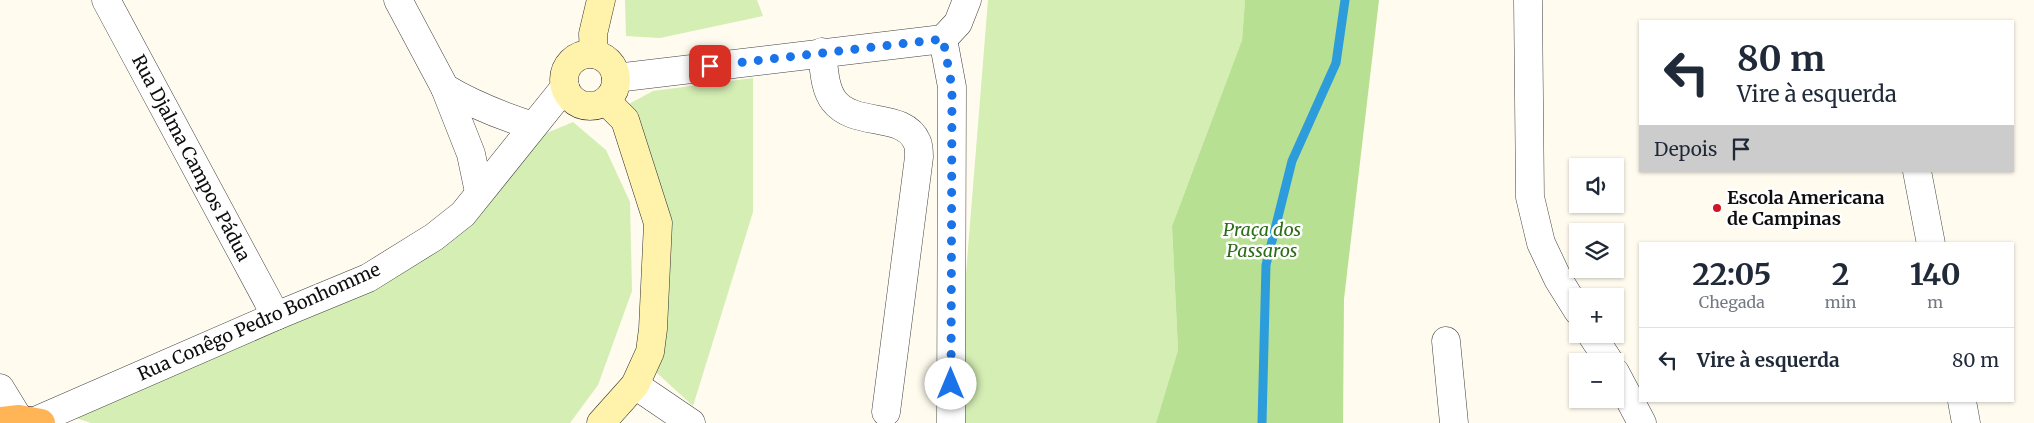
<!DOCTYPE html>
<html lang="pt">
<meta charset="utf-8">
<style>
body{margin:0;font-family:Merriweather,serif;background:#f6f6f7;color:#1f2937;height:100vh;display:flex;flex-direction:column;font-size:19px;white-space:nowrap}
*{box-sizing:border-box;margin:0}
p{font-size:16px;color:#747a83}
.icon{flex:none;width:28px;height:28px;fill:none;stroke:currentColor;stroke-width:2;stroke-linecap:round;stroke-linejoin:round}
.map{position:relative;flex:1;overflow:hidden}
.drawer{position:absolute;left:1639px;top:242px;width:375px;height:160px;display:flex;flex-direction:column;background:#fff;border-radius:0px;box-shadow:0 1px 4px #0004}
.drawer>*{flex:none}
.guide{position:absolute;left:1639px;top:20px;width:375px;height:152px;border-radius:0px;box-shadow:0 1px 4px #0004;background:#fff;color:#1f2937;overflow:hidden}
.tools{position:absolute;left:1569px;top:158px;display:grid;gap:10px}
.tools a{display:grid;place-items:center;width:55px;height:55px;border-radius:0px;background:#fff;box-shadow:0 1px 4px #0004;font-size:25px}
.pin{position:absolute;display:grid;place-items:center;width:42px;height:42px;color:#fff;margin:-21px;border-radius:10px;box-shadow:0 2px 8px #0006}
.me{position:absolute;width:55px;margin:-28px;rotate:0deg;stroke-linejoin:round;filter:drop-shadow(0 0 4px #0008)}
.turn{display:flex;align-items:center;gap:18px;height:105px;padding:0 15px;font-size:22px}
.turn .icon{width:65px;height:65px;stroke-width:2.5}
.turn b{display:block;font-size:35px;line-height:42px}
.then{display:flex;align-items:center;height:48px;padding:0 15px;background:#0003;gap:10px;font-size:19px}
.eta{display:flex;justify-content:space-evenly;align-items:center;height:85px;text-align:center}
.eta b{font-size:30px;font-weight:700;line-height:35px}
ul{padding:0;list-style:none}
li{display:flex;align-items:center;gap:15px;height:65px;padding:0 15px;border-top:1px solid #e0e1e3}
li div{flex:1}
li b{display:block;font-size:19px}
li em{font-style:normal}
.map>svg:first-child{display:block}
</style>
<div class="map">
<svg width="2034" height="423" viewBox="0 0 2034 423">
<rect width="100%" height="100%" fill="#fffbef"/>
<g fill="#d4eeb4">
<path d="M625 0H757L763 16 660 38 626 36Z"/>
<path d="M988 0H1245L1242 40 1172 226 1178 350 1156 423H954Z"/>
<path d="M753 78V212L693 406 656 372 666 220 629 104 653 91Z"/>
<path d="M573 122 606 150 630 202 632 291 598 385 570 423H91L67 415 399 271 542 135Z"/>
</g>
<path fill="#b8e092" d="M1245 0H1379L1344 299 1343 423H1156L1178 350 1172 226 1242 40Z"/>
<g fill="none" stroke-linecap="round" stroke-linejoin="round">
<path stroke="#2d9cdb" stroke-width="9" d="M1262 423 1266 265 1292 161 1336 63 1345 0"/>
<g stroke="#414141" stroke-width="29">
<g id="minor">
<path d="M106 0 276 316"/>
<path d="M398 0 445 88 471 154 479 192"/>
<path d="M1528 0 1530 197 1541 243 1558 279 1578 311"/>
<path d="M943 39 952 87 951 423"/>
<path d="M822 52C824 67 824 88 834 101 855 128 904 111 917 142 919 146 919 152 919 157L886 412"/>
<path d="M445 88C473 105 502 116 533 126"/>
<path d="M1917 171 1931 244"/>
<path d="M1591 334 1609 361"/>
<path d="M1446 341 1454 423"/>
<path d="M1615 372 1642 423"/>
<path d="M635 385 691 423"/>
<path d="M1962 401 1966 423"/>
<path d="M35 421 276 316 368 278 434 237 463 214 565 87"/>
</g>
</g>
<g stroke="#414141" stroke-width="29">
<g id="tertiary">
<path d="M616 78 943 39 958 23 967 0"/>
<path d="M0 388 19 419"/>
</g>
</g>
<g stroke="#303030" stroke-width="29">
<g id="secondary">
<path d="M594 54 593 34 601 0"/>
<circle cx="590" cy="80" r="26"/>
<path d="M601 423 635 385 650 352 653 329 658 223 625 120 606 101"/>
</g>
</g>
<g stroke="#1f1f1f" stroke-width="29">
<path id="trunk" d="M0 421 19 419 41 423"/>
</g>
<use href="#minor" stroke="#fff" stroke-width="28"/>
<use href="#tertiary" stroke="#fff" stroke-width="28"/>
<use href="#secondary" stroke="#fff2aa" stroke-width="28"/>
<use href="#trunk" stroke="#ffb556" stroke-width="28"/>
</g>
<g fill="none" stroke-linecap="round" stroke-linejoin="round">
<path stroke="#1a73e8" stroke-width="9" stroke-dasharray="0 16.2" d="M710 66 943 39 952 87 951 384"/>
</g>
<circle fill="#cd1727" stroke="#fff" stroke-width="2" cx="1717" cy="208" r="5"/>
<g text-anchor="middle" stroke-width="5" stroke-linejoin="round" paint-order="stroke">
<g font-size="18" fill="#0e0e0e" stroke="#fff">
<text transform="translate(191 158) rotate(62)" y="6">Rua Djalma Campos Pádua</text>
<text transform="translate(259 322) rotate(-24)" y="6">Rua Conêgo Pedro Bonhomme</text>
</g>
<g font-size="18" font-weight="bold" fill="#0e0e0e" stroke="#fff" text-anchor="start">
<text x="1727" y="204">Escola Americana<tspan x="1727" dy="21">de Campinas</tspan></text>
</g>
<g font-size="18" font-style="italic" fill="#2c6d17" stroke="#fff">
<text x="1262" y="236">Praça dos<tspan x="1262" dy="21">Passaros</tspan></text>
</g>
</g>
</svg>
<div class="tools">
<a><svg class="icon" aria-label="sound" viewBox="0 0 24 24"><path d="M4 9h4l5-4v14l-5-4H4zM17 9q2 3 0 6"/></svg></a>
<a><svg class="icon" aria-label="layers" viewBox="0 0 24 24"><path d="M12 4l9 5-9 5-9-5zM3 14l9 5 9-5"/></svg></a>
<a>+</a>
<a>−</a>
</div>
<div class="pin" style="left:710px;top:66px;background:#d93025"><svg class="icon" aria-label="arrive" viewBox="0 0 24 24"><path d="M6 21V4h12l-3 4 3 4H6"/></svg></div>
<svg class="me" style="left:951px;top:384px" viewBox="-20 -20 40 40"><circle r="19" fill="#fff"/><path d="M0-13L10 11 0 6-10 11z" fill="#1a73e8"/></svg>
<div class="guide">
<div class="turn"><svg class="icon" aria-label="left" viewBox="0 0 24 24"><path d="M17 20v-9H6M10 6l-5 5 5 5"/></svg><div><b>80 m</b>Vire à esquerda</div></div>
<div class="then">Depois<svg class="icon" aria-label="arrive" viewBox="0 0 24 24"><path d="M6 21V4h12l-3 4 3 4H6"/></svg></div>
</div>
<section class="drawer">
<div class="eta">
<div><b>22:05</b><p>Chegada</p></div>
<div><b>2</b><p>min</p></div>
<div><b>140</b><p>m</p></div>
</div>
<ul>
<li><svg class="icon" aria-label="left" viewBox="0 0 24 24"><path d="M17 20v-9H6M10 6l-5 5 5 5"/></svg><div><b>Vire à esquerda</b></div><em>80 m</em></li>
</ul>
</section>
</div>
